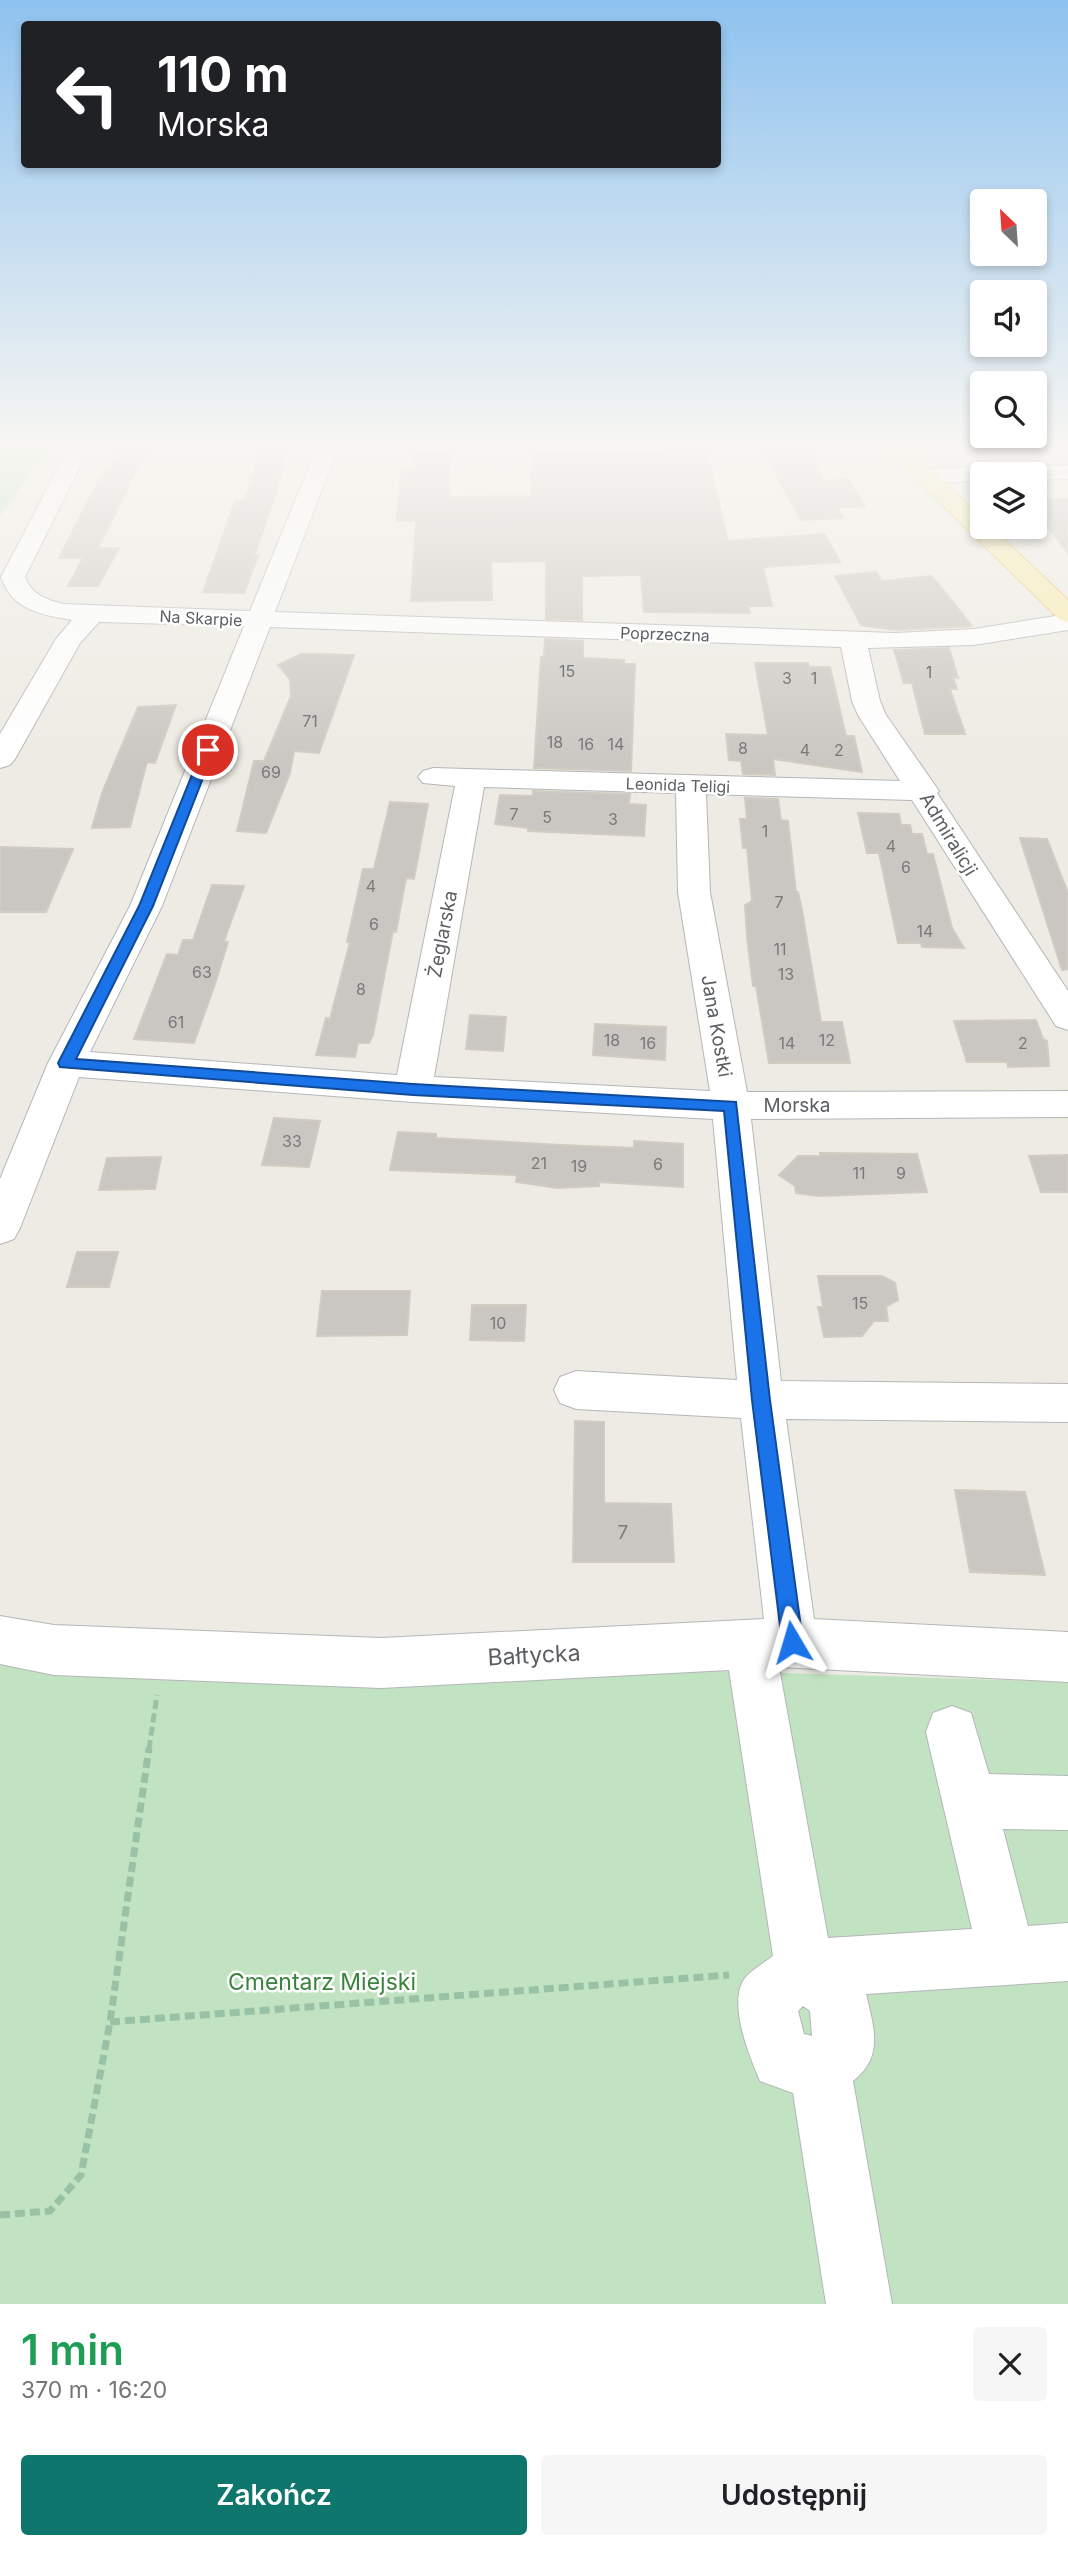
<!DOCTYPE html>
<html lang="pl">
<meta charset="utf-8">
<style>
body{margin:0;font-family:Inter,sans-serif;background:#f6f6f6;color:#202124;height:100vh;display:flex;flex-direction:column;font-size:26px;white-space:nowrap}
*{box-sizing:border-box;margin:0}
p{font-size:23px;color:#757577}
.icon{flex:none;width:38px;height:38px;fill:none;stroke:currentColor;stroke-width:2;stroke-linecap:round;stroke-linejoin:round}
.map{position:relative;height:2304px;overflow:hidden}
.side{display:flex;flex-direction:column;background:#fff;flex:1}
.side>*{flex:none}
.hud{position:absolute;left:21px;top:21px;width:700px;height:147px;border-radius:7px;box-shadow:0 4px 10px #0003;background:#202124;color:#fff;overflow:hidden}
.needle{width:46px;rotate:335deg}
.tools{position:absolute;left:970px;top:189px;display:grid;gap:14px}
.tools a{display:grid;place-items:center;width:77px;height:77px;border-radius:7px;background:#fff;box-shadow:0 4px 10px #0003;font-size:35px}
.pin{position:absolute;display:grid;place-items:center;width:60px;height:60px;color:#fff;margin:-30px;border:4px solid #fff;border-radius:50%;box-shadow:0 2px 7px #0007}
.me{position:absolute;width:77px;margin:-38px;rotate:353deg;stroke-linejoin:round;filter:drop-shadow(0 0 5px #0008)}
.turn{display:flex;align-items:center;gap:24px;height:147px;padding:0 21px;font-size:32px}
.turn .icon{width:91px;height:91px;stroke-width:2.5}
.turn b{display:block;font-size:49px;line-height:60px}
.round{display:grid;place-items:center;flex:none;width:74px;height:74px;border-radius:7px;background:#f6f6f6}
.summary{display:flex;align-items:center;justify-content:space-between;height:119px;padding:0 21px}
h1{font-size:42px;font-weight:600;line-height:52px;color:#1e9e55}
.cta{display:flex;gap:14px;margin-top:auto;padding:14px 21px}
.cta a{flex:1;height:80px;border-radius:7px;background:#0f766e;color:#fff;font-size:28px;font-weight:600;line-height:80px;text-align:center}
.cta a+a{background:#f6f6f6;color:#202124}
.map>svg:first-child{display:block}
</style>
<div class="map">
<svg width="1068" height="2304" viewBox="0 0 1068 2304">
<rect width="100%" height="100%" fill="#edebe3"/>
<g fill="#c1e3c1">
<path d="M0 445H50L0 516Z"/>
<path d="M0 1638 499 1664 1068 1682V2304H0Z"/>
</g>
<g fill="#cac7c2" stroke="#d1ccc2" stroke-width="2">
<path d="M122 445H149L98 548H119L98 586H68L83 558H59L105 468H109Z"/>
<path d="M705 445 728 541 825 534 840 562 763 567 772 606H748L750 613 644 612 641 575 582 576V620L546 619V561L491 562 492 600 411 601 416 521H396L402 469H414L415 452H450L449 497 532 496 531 452H642L669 451 668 446Z"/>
<path d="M806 445 823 481 848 479 865 506 837 508 843 518 801 520 760 447Z"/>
<path d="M259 455H286L274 499 254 556H258L244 593 203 592 235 501H244Z"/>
<path d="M1068 499V553L1034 509V500Z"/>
<path d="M876 572 882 581 932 576 972 626 895 630 861 625 835 576Z"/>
<path d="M545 639 583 641V658L624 660V664H635L631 771 534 768 541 657H544Z"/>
<path d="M949 648 958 678 953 677 957 689H950L965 734H925L912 683H904L894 650Z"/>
<path d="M301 654 354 655 319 753 294 751 290 773 266 833 237 831 254 761H264L291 696 290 679 278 665Z"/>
<path d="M755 663H808L809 667H830L846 736H854L862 772 773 759 775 775 743 774 741 761 729 760 726 734 768 735Z"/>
<path d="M176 705 155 763 147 762 130 827 92 828 102 793 138 707Z"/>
<path d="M533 791 630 794 629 804 646 805 644 836 528 831V828L495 824 500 795 533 796Z"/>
<path d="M745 798 778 799 781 820 788 821 796 892H798L802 910 821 1022H842L850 1063H769L756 986H753L747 937 745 905 752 901 747 848H743L740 819H747Z"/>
<path d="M390 802 428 804 414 879 406 878 396 932 393 931 373 1035 369 1043H358L355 1057 316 1055 326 1018 330 1019 350 942H347L363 869H374Z"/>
<path d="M858 813 899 814 901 825H910L912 834H922L927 854H933L952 928 964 948 922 947 921 943H898L879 853H867Z"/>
<path d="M1020 838 1047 839 1068 893V969L1062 970Z"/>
<path d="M0 847 73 849 46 912H0Z"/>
<path d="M212 885 244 886 224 941 228 942 216 981 194 1043 134 1039 167 954 178 955 183 940H193Z"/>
<path d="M470 1015 506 1017 503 1051 466 1049Z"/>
<path d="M1036 1020 1043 1039 1047 1041 1049 1066 1008 1067 1007 1062H967L954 1021Z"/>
<path d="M595 1024 666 1027 665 1060 593 1055Z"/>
<path d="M274 1118 320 1121 309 1167 262 1165Z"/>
<path d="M398 1132 436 1134V1138L562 1145 634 1148V1141L683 1144V1187L599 1182V1186L557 1188 516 1182 517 1175 390 1170Z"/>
<path d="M820 1153 917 1154 927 1192 818 1196 796 1193 795 1186 779 1175 798 1156H820Z"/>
<path d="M1068 1155V1192H1041L1029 1156Z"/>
<path d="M161 1157 155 1189 99 1190 107 1158Z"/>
<path d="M77 1252H118L109 1287H67Z"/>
<path d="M818 1276H882L895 1283 898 1300 886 1307 888 1321H874L862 1336 824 1337 818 1307H823Z"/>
<path d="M322 1291H410L407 1335 317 1336Z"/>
<path d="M472 1305H526L524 1341 470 1340Z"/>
<path d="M575 1421 604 1422V1503L671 1504 674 1562H573Z"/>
<path d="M955 1490 1025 1492 1045 1575 970 1572Z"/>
</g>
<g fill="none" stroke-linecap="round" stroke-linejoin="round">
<g stroke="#b4b6ba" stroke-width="2">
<g id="minor">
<path d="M70 445H91L25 577C32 595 47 600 64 604L250 611 318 445H339L275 612 895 633 974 629 1068 614V630L974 645 868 648 880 701 886 715 939 791 937 793 1068 991V1030L1056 1026 912 800 706 794 710 892 747 1092 1068 1091V1117L751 1119 781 1381 1068 1384V1422L786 1419 814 1619 1068 1632V1682L779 1667 828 1938 972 1929 926 1732 933 1713 952 1706 971 1713 989 1774 1068 1776V1830L1003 1829 1028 1926 1068 1923V1981L866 1994C874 2028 884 2057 853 2081L892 2304H826L793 2093 760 2081C749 2055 729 2006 743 1981 749 1971 764 1963 773 1956L729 1670 381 1688 54 1675 0 1664V1616L54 1625 381 1638 764 1619 741 1418 576 1409 560 1403 554 1390 560 1377 576 1371 737 1380 713 1119 413 1102 79 1077 20 1228 14 1239 0 1244V1179L48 1063 130 906 244 626 99 622 80 643 15 759 10 765 0 768V734L56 639 72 620C41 615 12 610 1 577ZM270 627 841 647 852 701 858 715 900 781 433 768 423 771 418 777 423 783 455 786 397 1075 90 1052 162 906ZM484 787 676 793 678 892 710 1091 434 1077ZM803 2006 810 2011 812 2036 804 2034 798 2011Z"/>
<path d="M1068 465V479L1034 480V474H982V481L924 483 916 481 913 476 916 471 924 469Z"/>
</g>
</g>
<g stroke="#e8c161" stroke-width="2">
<path id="major" d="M881 445H904L982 518V527H991L1068 600V622L1059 619Z"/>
</g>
<path stroke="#99c1a5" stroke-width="5" stroke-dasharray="9 4.5" stroke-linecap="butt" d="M149 1749 157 1695"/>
<g stroke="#99c1a5" stroke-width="7" stroke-dasharray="10 5" stroke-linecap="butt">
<path d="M110 2022 729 1975"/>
<path d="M0 2215 50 2211 81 2175 110 2022 149 1748"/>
</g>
<use href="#minor" fill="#fff" fill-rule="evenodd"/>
<use href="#major" fill="#faecab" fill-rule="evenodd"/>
</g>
<linearGradient id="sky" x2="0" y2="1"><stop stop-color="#8ec2ef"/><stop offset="0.58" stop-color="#f7f6f2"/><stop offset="1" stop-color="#f7f6f2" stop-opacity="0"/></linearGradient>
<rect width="1068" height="767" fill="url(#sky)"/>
<path fill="#1a73e8" stroke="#114b97" stroke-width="2" d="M208 747 214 750 153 906 76 1059 413 1084 736 1102 770 1400 803 1642 800 1649 792 1652 785 1649 782 1642 752 1400 724 1111 413 1095 60 1067 58 1063 139 906 202 750Z"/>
<g text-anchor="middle" stroke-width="5" stroke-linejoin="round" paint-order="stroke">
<g font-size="16" fill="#5b5f63" stroke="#fff">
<text transform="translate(201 618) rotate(3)" y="6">Na Skarpie</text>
<text transform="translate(665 634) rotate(2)" y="6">Poprzeczna</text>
<text transform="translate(678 785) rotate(2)" y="6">Leonida Teligi</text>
</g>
<g font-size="16" fill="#77797b">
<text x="567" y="677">15</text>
<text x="929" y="678">1</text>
<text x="787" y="684">3</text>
<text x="814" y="684">1</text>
<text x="310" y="727">71</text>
<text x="555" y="748">18</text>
<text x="586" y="750">16</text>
<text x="616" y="750">14</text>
<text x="743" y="754">8</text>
<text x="805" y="756">4</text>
<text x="839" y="756">2</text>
<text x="271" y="778">69</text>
<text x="514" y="820">7</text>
<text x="547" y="823">5</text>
<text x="613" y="825">3</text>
<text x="765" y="837">1</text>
<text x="891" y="852">4</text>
<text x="906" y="873">6</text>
<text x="371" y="892">4</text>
<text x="779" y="908">7</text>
<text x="374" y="930">6</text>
<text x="925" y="937">14</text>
<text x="780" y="955">11</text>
<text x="202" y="978">63</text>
<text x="786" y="980">13</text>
<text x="361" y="995">8</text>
<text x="176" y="1028">61</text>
<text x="612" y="1046">18</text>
<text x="827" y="1046">12</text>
<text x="648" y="1049">16</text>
<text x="787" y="1049">14</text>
<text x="1023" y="1049">2</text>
<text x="292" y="1147">33</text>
<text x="539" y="1169">21</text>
<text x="658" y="1170">6</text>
<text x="579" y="1172">19</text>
<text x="859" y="1179">11</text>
<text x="901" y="1179">9</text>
<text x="860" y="1309">15</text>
<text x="498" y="1329">10</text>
</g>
<g font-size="19" fill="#5b5f63" stroke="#fff">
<text transform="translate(949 834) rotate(59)" y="7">Admiralicji</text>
<text transform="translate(442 934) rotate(-79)" y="7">Żeglarska</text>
<text transform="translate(717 1026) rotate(80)" y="7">Jana Kostki</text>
<text x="797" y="1112">Morska</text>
</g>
<g font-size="19" fill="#77797b">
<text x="623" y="1539">7</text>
</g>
<g font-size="23" fill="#5b5f63" stroke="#fff">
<text transform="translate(534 1655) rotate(-3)" y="8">Bałtycka</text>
</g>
<g font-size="23" fill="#3a833d" stroke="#fff">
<text x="322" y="1990">Cmentarz Miejski</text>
</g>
</g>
</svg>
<div class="tools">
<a><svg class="needle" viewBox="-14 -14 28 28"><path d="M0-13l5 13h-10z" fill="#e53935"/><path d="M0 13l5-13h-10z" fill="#757577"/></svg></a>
<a><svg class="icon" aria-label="sound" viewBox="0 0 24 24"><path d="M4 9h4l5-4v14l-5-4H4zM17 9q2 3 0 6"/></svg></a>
<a><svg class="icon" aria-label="search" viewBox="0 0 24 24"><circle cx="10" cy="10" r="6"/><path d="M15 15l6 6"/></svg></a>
<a><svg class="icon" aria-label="layers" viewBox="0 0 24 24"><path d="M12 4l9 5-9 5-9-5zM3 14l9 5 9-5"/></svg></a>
</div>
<div class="pin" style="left:208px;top:750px;background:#d93025"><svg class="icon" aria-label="arrive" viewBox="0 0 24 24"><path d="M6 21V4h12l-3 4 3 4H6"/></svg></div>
<svg class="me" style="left:792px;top:1642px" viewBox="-20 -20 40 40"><path d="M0-17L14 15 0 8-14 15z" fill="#1a73e8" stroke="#fff" stroke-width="4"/></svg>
<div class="hud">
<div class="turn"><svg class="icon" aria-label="left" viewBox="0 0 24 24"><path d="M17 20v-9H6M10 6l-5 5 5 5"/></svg><div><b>110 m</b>Morska</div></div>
</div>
</div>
<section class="side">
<div class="summary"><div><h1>1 min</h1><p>370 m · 16:20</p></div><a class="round"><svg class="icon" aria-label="close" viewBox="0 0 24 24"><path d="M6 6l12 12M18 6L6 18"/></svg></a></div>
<div class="cta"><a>Zakończ</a><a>Udostępnij</a></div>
</section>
